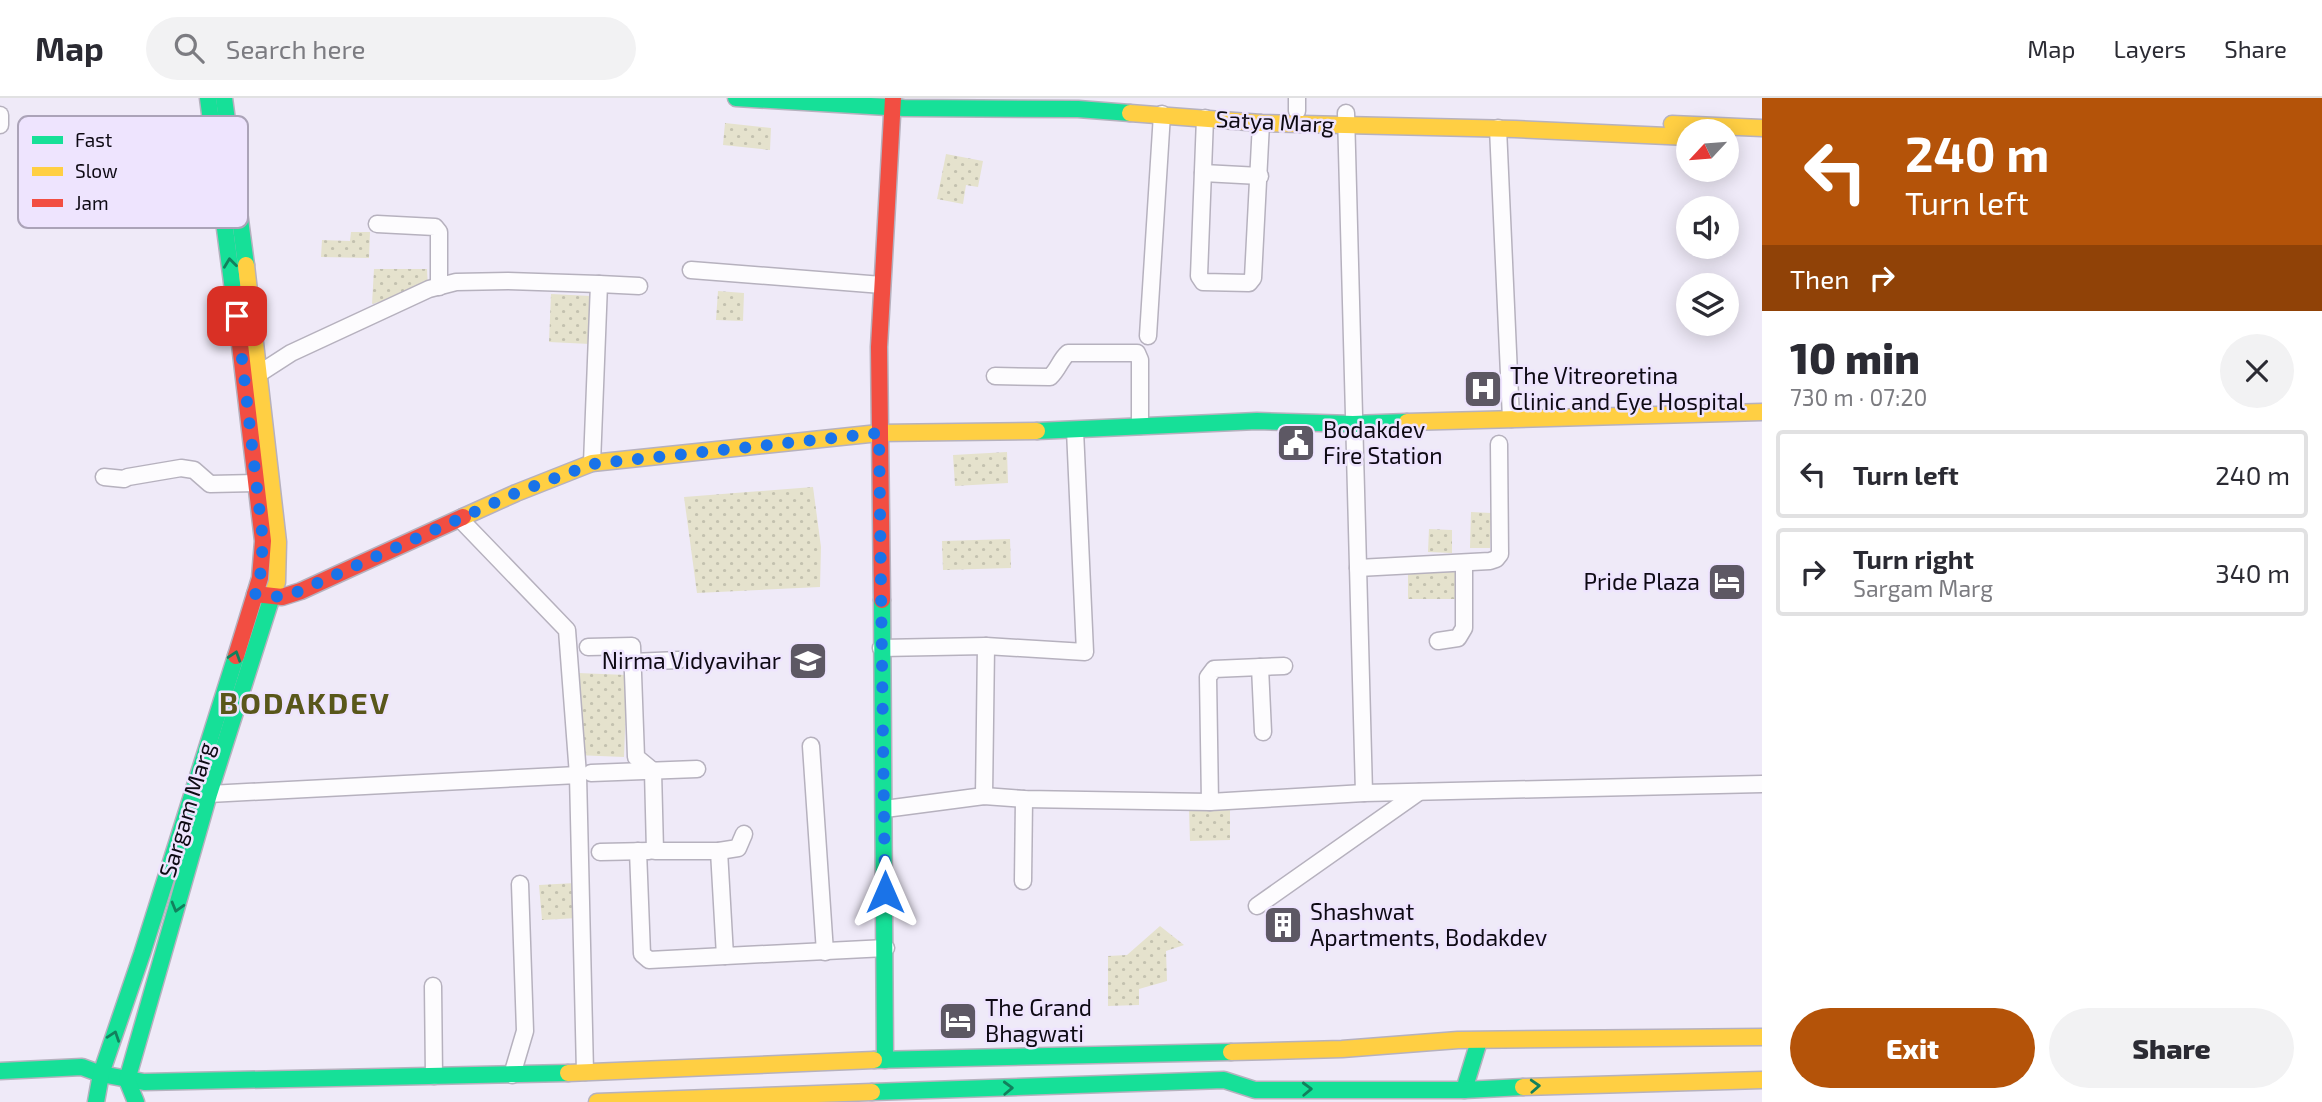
<!DOCTYPE html>
<meta charset="utf-8">
<style>
body{margin:0;font-family:"Exo 2",sans-serif;background:#f2f2f3;color:#2b2b33;height:100vh;display:flex;flex-direction:column;font-size:26px;white-space:nowrap}
*{box-sizing:border-box;margin:0}
p{font-size:23px;color:#7c7c81}
.icon{flex:none;width:38px;height:38px;fill:none;stroke:currentColor;stroke-width:2;stroke-linecap:round;stroke-linejoin:round}
.map{position:relative;flex:1;overflow:hidden}
.side{display:flex;flex-direction:column;background:#fff;width:560px}
.side>*{flex:none}
.guide{background:#b45309;color:#fff;overflow:hidden}
.needle{width:46px;rotate:244deg}
.fabs{position:absolute;left:1676px;top:21px;display:grid;gap:14px}
.fabs a{display:grid;place-items:center;width:63px;height:63px;border-radius:50%;background:#fff;box-shadow:0 4px 18px #0003;font-size:35px}
.pin{position:absolute;display:grid;place-items:center;width:60px;height:60px;color:#fff;margin:-30px;border-radius:14px;box-shadow:0 4px 10px #0006}
.me{position:absolute;width:77px;margin:-38px;rotate:0deg;stroke-linejoin:round;filter:drop-shadow(0 0 5px #0008)}
.turn{display:flex;align-items:center;gap:24px;height:147px;padding:0 28px;font-size:32px}
.turn .icon{width:91px;height:91px;stroke-width:2.5}
.turn b{display:block;font-size:49px;line-height:60px}
.then{display:flex;align-items:center;height:66px;padding:0 28px;background:#0003;gap:14px;font-size:26px}
.round{display:grid;place-items:center;flex:none;width:74px;height:74px;border-radius:37px;background:#f2f2f3}
.summary{display:flex;align-items:center;justify-content:space-between;height:119px;padding:0 28px}
h1{font-size:42px;font-weight:800;line-height:52px}
.cta{display:flex;gap:14px;margin-top:auto;padding:14px 28px}
.cta a{flex:1;height:80px;border-radius:42px;background:#b45309;color:#fff;font-size:28px;font-weight:800;line-height:80px;text-align:center}
.cta a+a{background:#f2f2f3;color:#2b2b33}
ul{padding:0;list-style:none}
li{display:flex;align-items:center;gap:21px;height:88px;margin:0 14px 10px;padding:0 14px;border:4px solid #e1e1e2;border-radius:7px}
li div{flex:1}
li b{display:block;font-size:26px}
li em{font-style:normal}
header{display:flex;align-items:center;gap:42px;box-sizing:border-box;height:98px;padding:0 35px;background:#fff;border-bottom:2px solid #e1e1e2}
header strong{font-size:33px}
nav{display:flex;gap:38px;margin-inline-start:auto;font-size:24px}
.search{width:490px;height:63px;background:#f2f2f3;display:flex;align-items:center;gap:18px;box-sizing:border-box;padding:0 24px;border-radius:38px;color:#7c7c81;font-size:26px}
main{display:flex;flex:1;min-height:0}
.map>svg:first-child{display:block}
</style>
<header>
<strong>Map</strong>
<div class="search"><svg class="icon" aria-label="search" viewBox="0 0 24 24"><circle cx="10" cy="10" r="6"/><path d="M15 15l6 6"/></svg>Search here</div>
<nav><a>Map</a><a>Layers</a><a>Share</a></nav>
</header>
<main>
<div class="map">
<svg width="1762" height="1004" viewBox="0 0 1762 1004">
<defs>
<pattern id="green-dots" width="8" height="8" patternUnits="userSpaceOnUse" patternTransform="scale(1.75)"><rect width="8" height="8" fill="#e5e2cd"/><path d="M2 2h.1M6 6h.1" fill="none" stroke="#c3c1af" stroke-width="1.8" stroke-linecap="round"/></pattern>
</defs>
<rect width="100%" height="100%" fill="#efeaf8"/>
<g fill="url(#green-dots)">
<path d="M725 25 771 30 770 52 723 47Z"/>
<path d="M946 56 983 63 978 89 966 87 963 106 937 101Z"/>
<path d="M351 134H370L369 160 321 159 322 142 350 143Z"/>
<path d="M374 171H427L428 190 372 206Z"/>
<path d="M718 193 744 195 743 223 716 222Z"/>
<path d="M551 196 591 198 590 246 549 244Z"/>
<path d="M1007 354 1008 385 955 388 953 357Z"/>
<path d="M813 389 821 449 820 489 697 495 684 399Z"/>
<path d="M1471 414 1491 415 1490 450H1470Z"/>
<path d="M1429 431 1452 432V455L1428 454Z"/>
<path d="M1010 441 1011 470 943 472 942 443Z"/>
<rect x="1408" y="472" width="49" height="29"/>
<path d="M578 575 627 577 624 659 575 657Z"/>
<path d="M1230 711V742L1190 743 1189 712Z"/>
<path d="M575 785 578 820 542 822 539 787Z"/>
<path d="M1160 828 1184 847 1166 853 1167 883 1139 891V907L1108 908V858L1127 857Z"/>
</g>
<g fill="none" stroke-linecap="round" stroke-linejoin="round">
<g stroke="#b6b1be" stroke-width="19">
<g id="street">
<path d="M1297 13V0"/>
<path d="M1346 15 1364 695"/>
<path d="M0 17V27"/>
<path d="M1205 20 1199 178 1203 184 1249 185 1253 180 1261 25"/>
<path d="M1498 30 1511 321"/>
<path d="M1203 75 1260 78"/>
<path d="M377 126 435 129 439 134V189"/>
<path d="M691 172 882 187"/>
<path d="M599 186 639 188"/>
<path d="M1148 238 1162 16"/>
<path d="M260 275 291 255 429 191 456 184 508 183 599 186 592 365"/>
<path d="M995 278 1050 279C1058 272 1060 262 1068 255H1137L1140 262V328"/>
<path d="M104 379 124 381 128 379 181 370 194 372 210 386 256 385"/>
<path d="M460 421 567 532 578 677"/>
<path d="M1358 470 1490 463 1496 461 1500 456 1499 346"/>
<path d="M1438 543 1458 540 1464 530V465"/>
<path d="M588 549 632 548 636 659 653 673 655 753H719L725 858 886 850"/>
<path d="M881 550 986 548 1085 554 1075 332"/>
<path d="M632 564 679 562"/>
<path d="M1260 569 1263 634"/>
<path d="M811 648 825 854"/>
<path d="M591 675 697 671"/>
<path d="M199 693 209 696 578 677 585 974"/>
<path d="M984 698 986 548"/>
<path d="M1210 704 1208 579 1214 571 1284 568"/>
<path d="M885 711 984 698 1024 701 1210 704 1364 695 1762 686"/>
<path d="M638 753 642 856 649 862 725 858"/>
<path d="M719 753 738 750 744 736"/>
<path d="M600 754 649 753"/>
<path d="M1023 783 1024 701"/>
<path d="M1257 808 1419 694"/>
<path d="M433 888 434 978"/>
<path d="M512 977 525 933 520 786"/>
</g>
</g>
<g stroke="#b6b1be" stroke-width="19">
<g id="fast">
<path d="M208 0 239 238"/>
<path d="M224 0 246 167"/>
<path d="M736 0 904 10 1078 11 1130 15"/>
<path d="M1037 333 1257 323 1353 326 1407 324"/>
<path d="M882 502 885 962"/>
<path d="M874 962 1231 954"/>
<path d="M0 973 82 969 101 976 144 984 568 975"/>
<path d="M1464 992 1479 943"/>
<path d="M872 994 1224 982 1255 992H1464L1523 989"/>
<path d="M96 1004 101 976 142 856 236 558"/>
<path d="M136 1004 127 982 209 696 273 495"/>
</g>
</g>
<g stroke="#b6b1be" stroke-width="19">
<g id="slow">
<path d="M1130 15 1261 25 1515 31 1689 39"/>
<path d="M1672 26 1762 30"/>
<path d="M246 167 278 444 277 484 273 495"/>
<path d="M1407 324 1762 314"/>
<path d="M463 419 516 395 592 365 879 335 1037 333"/>
<path d="M1231 954 1342 951 1458 942 1762 939"/>
<path d="M568 975 874 962"/>
<path d="M1523 989 1762 982"/>
<path d="M597 1004 872 994"/>
</g>
</g>
<g stroke="#b6b1be" stroke-width="19">
<g id="jam">
<path d="M255 496 282 499 301 493 463 419"/>
<path d="M882 502 879 249 893 0"/>
<path d="M236 558 260 480 263 443 239 238"/>
</g>
</g>
<use href="#street" stroke="#fdfcfe" stroke-width="16"/>
<use href="#fast" stroke="#16e098" stroke-width="16"/>
<use href="#slow" stroke="#ffcf43" stroke-width="16"/>
<use href="#jam" stroke="#f24e42" stroke-width="16"/>
</g>
<defs><path id="oneway-chevron" d="M-2-3.5L2.5 0L-2 3.5" fill="none" stroke-width="1.6" stroke-linecap="round" stroke-linejoin="round" transform="scale(1.75)"/></defs>
<g stroke="#12805d">
<use href="#oneway-chevron" transform="translate(230 165) rotate(-97)"/>
<use href="#oneway-chevron" transform="translate(235 558) rotate(-72)"/>
<use href="#oneway-chevron" transform="translate(177 809) rotate(106)"/>
<use href="#oneway-chevron" transform="translate(114 938) rotate(-71)"/>
<use href="#oneway-chevron" transform="translate(1535 988) rotate(-3)"/>
<use href="#oneway-chevron" transform="translate(1008 990) rotate(-2)"/>
<use href="#oneway-chevron" transform="translate(1307 991) rotate(-2)"/>
</g>
<g fill="none" stroke-linecap="round" stroke-linejoin="round">
<path stroke="#1a73e8" stroke-width="12" stroke-dasharray="0 21.6" d="M237 218 263 443 260 480 255 496 282 499 300 493 516 395 592 366 879 335 885 794"/>
</g>
<defs>
<g id="hospital-square" transform="scale(2.0125)"><rect x="-9" y="-9" width="18" height="18" rx="4" fill="#5d5864" stroke="#eee4fe"/><path d="M-5-5h3v3.5h4V-5h3V5h-3V1.5h-4V5h-3Z" fill="#fff"/></g>
<g id="civic-square" transform="scale(2.0125)"><rect x="-9" y="-9" width="18" height="18" rx="4" fill="#5d5864" stroke="#eee4fe"/><path d="M-.6-6.5H3V-4.5H.6V-3L4-1V1h2V6H-6V1h2V-1L-.6-3ZM-1.2 2.5V6h2.4V2.5Z" fill="#fff"/></g>
<g id="hotel-square" transform="scale(2.0125)"><rect x="-9" y="-9" width="18" height="18" rx="4" fill="#5d5864" stroke="#eee4fe"/><path d="M-6-4.5h1.5V1H6V5H4.5V3h-9V5H-6ZM-4 0a1.8 1.8 0 1 1 3.6 0ZM.5 0V-2.5h3Q6-2.5 6 0Z" fill="#fff"/></g>
<g id="school-square" transform="scale(2.0125)"><rect x="-9" y="-9" width="18" height="18" rx="4" fill="#5d5864" stroke="#eee4fe"/><path d="M0-5L7-2L0 1L-7-2ZM-4 1L0 2.5L4 1V4Q0 6-4 4Z" fill="#fff"/></g>
<g id="building-square" transform="scale(2.0125)"><rect x="-9" y="-9" width="18" height="18" rx="4" fill="#5d5864" stroke="#eee4fe"/><path d="M-4-6H4V6H1V3H-1V6H-4ZM-2.5-4.3h1.7v1.8h-1.7ZM.8-4.3h1.7v1.8H.8ZM-2.5-1h1.7V.8h-1.7ZM.8-1h1.7V.8H.8Z" fill="#fff"/></g>
</defs>
<g fill-rule="evenodd">
<use href="#hospital-square" x="1483" y="291"/>
<use href="#civic-square" x="1296" y="345"/>
<use href="#hotel-square" x="1727" y="484"/>
<use href="#school-square" x="808" y="563"/>
<use href="#building-square" x="1283" y="827"/>
<use href="#hotel-square" x="958" y="923"/>
</g>
<g text-anchor="middle" stroke-width="5" stroke-linejoin="round" paint-order="stroke">
<g font-size="23" fill="#0e0a14" stroke="#eee4fe">
<text transform="translate(1275 24) rotate(3)" y="8">Satya Marg</text>
<text transform="translate(187 712) rotate(-73)" y="8">Sargam Marg</text>
</g>
<g font-size="23" fill="#0e0a14" stroke="#eee4fe" text-anchor="start">
<text x="1510" y="286">The Vitreoretina<tspan x="1510" dy="26">Clinic and Eye Hospital</tspan></text>
<text x="1323" y="340">Bodakdev<tspan x="1323" dy="26">Fire Station</tspan></text>
<text x="1700" y="492" text-anchor="end">Pride Plaza</text>
<text x="781" y="571" text-anchor="end">Nirma Vidyavihar</text>
<text x="1310" y="822">Shashwat<tspan x="1310" dy="26">Apartments, Bodakdev</tspan></text>
<text x="985" y="918">The Grand<tspan x="985" dy="26">Bhagwati</tspan></text>
</g>
<g font-size="30" font-weight="bold" letter-spacing="2" fill="#59571b" stroke="#eee4fe">
<text x="305" y="616">BODAKDEV</text>
</g>
</g>
<rect x="18" y="18" width="230" height="112" rx="10" fill="#eee4fe" stroke="#aba3b8" stroke-width="2"/>
<rect x="32" y="38" width="31" height="8" fill="#16e098"/>
<rect x="32" y="69" width="31" height="9" fill="#ffcf43"/>
<rect x="32" y="101" width="31" height="8" fill="#f24e42"/>
<g font-size="19" fill="#0e0a14">
<text x="75" y="49">Fast</text>
<text x="75" y="80">Slow</text>
<text x="75" y="112">Jam</text>
</g>
</svg>
<div class="fabs">
<a><svg class="needle" viewBox="-14 -14 28 28"><path d="M0-13l5 13h-10z" fill="#e53935"/><path d="M0 13l5-13h-10z" fill="#7c7c81"/></svg></a>
<a><svg class="icon" aria-label="sound" viewBox="0 0 24 24"><path d="M4 9h4l5-4v14l-5-4H4zM17 9q2 3 0 6"/></svg></a>
<a><svg class="icon" aria-label="layers" viewBox="0 0 24 24"><path d="M12 4l9 5-9 5-9-5zM3 14l9 5 9-5"/></svg></a>
</div>
<div class="pin" style="left:237px;top:218px;background:#d93025"><svg class="icon" aria-label="arrive" viewBox="0 0 24 24"><path d="M6 21V4h12l-3 4 3 4H6"/></svg></div>
<svg class="me" style="left:885px;top:794px" viewBox="-20 -20 40 40"><path d="M0-17L14 15 0 8-14 15z" fill="#1a73e8" stroke="#fff" stroke-width="4"/></svg>
</div>
<section class="side">
<div class="guide">
<div class="turn"><svg class="icon" aria-label="left" viewBox="0 0 24 24"><path d="M17 20v-9H6M10 6l-5 5 5 5"/></svg><div><b>240 m</b>Turn left</div></div>
<div class="then">Then<svg class="icon" aria-label="right" viewBox="0 0 24 24"><path d="M7 20v-9h11M14 6l5 5-5 5"/></svg></div>
</div>
<div class="summary"><div><h1>10 min</h1><p>730 m · 07:20</p></div><a class="round"><svg class="icon" aria-label="close" viewBox="0 0 24 24"><path d="M6 6l12 12M18 6L6 18"/></svg></a></div>
<ul>
<li><svg class="icon" aria-label="left" viewBox="0 0 24 24"><path d="M17 20v-9H6M10 6l-5 5 5 5"/></svg><div><b>Turn left</b></div><em>240 m</em></li>
<li><svg class="icon" aria-label="right" viewBox="0 0 24 24"><path d="M7 20v-9h11M14 6l5 5-5 5"/></svg><div><b>Turn right</b><p>Sargam Marg</p></div><em>340 m</em></li>
</ul>
<div class="cta"><a>Exit</a><a>Share</a></div>
</section>
</main>
